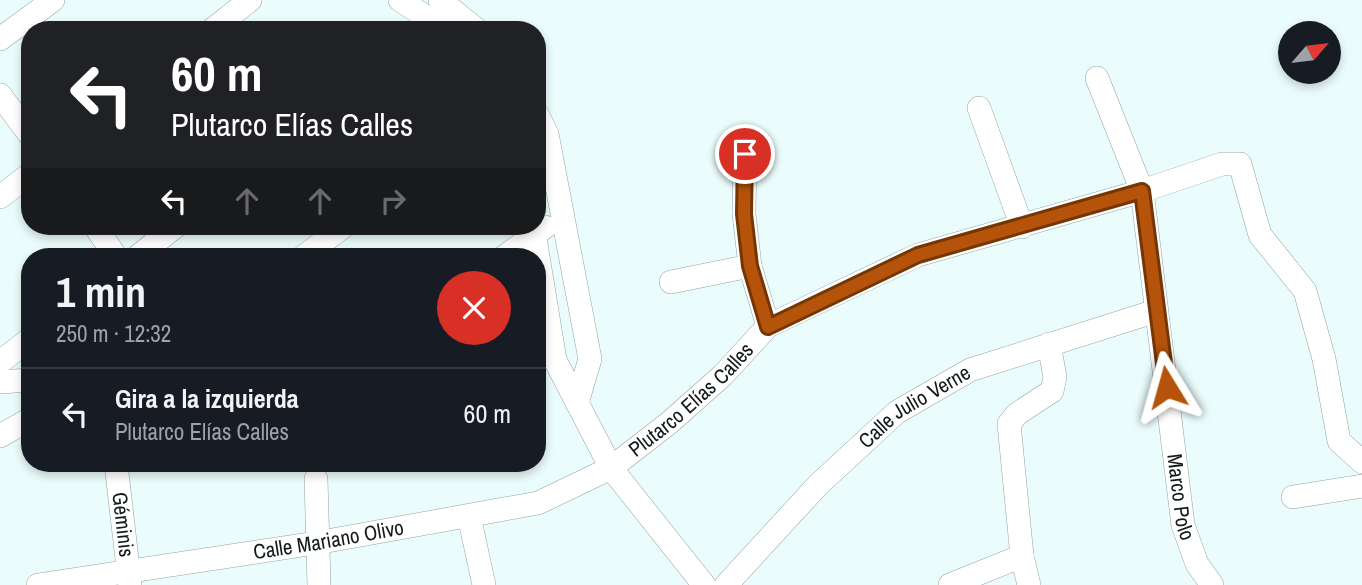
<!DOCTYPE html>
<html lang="es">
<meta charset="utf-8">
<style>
body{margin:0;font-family:"Archivo Narrow",sans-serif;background:#242831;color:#f1f3f6;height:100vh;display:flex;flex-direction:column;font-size:26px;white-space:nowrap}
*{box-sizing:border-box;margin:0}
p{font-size:23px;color:#9ea1a6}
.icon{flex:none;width:38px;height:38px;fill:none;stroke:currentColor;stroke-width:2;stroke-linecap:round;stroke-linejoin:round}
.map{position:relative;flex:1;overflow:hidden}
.details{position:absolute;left:21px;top:248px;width:525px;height:224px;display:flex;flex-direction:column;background:#171b24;border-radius:28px;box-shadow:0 4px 10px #0003}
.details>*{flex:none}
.guide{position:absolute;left:21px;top:21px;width:525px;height:214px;border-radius:28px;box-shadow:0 4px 10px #0003;background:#202124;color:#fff;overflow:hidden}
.needle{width:46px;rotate:62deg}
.fabs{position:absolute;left:1278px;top:21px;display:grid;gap:14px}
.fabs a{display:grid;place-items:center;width:63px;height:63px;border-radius:50%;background:#171b24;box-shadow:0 4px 10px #0003;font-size:35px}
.pin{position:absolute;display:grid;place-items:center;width:60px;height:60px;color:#fff;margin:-30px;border:4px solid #fff;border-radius:50%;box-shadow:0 2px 7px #0007}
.me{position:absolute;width:77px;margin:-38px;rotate:352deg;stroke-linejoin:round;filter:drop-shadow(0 0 5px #0008)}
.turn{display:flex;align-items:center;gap:24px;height:147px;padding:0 35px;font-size:32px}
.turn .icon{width:91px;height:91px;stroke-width:2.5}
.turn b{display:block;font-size:49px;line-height:60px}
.lanes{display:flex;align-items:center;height:66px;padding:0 35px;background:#0003;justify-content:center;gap:35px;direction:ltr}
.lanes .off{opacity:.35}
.round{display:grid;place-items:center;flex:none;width:74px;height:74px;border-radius:37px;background:#242831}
.head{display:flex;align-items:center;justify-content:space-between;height:119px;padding:0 35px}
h1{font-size:42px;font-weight:700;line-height:52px}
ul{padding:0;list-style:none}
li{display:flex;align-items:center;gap:21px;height:91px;padding:0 35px;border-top:2px solid #363941}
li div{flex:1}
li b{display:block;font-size:26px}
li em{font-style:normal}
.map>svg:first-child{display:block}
</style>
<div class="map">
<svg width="1362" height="585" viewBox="0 0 1362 585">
<rect width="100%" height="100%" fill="#eafcfb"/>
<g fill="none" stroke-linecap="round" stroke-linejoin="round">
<g stroke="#93a3a2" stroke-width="24">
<g id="minor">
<path d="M400 0 446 30"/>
<path d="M440 0 477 30"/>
<path d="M212 30 250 0"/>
<path d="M0 39 53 0"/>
<path id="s1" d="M1097 78 1142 191 1183 525 1197 564 1212 585"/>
<path d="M0 95 30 135"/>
<path d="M979 108 1022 227"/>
<path d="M537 114 547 134 590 359 577 403"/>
<path d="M745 154 744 214 750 266 768 326"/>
<path d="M0 197 30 174"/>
<path d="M95 226 116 257"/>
<path d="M533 226 555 360 611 468 704 585"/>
<path d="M137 257 176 226"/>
<path d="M303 257 344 226"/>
<path d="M504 257 545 227"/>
<path d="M671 282 750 266"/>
<path d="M0 362 30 339"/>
<path d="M0 382 30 380"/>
<path d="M0 436 30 419"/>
<path id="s2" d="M116 464 130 585"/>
<path d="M316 479 319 585"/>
<path d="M1293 497 1362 486"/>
<path d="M469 516 484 585"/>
<path id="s3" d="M38 585 316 543 538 503 611 468 669 423 723 375 768 326 918 255 1142 191 1222 164H1240L1260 235 1305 291 1324 359 1339 441 1362 462"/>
<path id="s4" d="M726 585 818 485 897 412 970 370 1156 311"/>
<path d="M950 585 1022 556"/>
<path d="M1029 585 1022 556 1009 424 1017 414 1052 391 1055 377 1049 344"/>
</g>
</g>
<use href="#minor" stroke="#fff" stroke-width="23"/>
</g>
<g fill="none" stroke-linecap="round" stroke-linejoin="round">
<g stroke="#753606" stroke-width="18">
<path id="route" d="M745 154 744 214 750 266 768 327 918 255 1142 191 1167 387"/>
</g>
<use href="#route" stroke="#b45309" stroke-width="12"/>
</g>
<g text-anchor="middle" stroke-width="5" stroke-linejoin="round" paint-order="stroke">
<g font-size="21" fill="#141a1a" stroke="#eafcfb">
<text dy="7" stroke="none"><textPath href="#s3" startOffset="693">Plutarco Elías Calles</textPath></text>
<text dy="7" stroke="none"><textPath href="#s4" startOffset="261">Calle Julio Verne</textPath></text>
<text dy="7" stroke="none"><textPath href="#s1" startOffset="430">Marco Polo</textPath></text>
<text dy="7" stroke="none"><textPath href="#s2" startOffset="61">Géminis</textPath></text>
<text dy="7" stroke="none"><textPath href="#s3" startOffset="294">Calle Mariano Olivo</textPath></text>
</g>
</g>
</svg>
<div class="fabs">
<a><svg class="needle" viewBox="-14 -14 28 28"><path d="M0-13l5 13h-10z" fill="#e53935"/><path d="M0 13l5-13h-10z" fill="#9ea1a6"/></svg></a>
</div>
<div class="pin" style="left:745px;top:154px;background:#d93025"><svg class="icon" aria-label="arrive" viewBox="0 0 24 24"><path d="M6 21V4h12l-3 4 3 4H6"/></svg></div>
<svg class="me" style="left:1167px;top:387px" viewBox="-20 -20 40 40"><path d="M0-17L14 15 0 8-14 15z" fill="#b45309" stroke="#fff" stroke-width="4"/></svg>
<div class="guide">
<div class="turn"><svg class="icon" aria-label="left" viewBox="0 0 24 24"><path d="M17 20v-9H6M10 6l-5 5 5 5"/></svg><div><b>60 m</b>Plutarco Elías Calles</div></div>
<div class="lanes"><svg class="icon" aria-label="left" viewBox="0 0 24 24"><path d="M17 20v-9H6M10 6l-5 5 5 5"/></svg><svg class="icon off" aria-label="ahead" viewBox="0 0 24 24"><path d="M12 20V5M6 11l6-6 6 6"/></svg><svg class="icon off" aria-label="ahead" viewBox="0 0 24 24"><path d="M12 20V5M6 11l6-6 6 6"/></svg><svg class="icon off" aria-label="right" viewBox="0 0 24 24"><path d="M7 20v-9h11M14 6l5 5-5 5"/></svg></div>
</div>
<section class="details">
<div class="head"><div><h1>1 min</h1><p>250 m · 12:32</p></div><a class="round" style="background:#d93025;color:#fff"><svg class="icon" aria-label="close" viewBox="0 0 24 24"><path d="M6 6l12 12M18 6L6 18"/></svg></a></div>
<ul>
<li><svg class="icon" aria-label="left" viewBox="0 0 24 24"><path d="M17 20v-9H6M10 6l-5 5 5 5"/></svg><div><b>Gira a la izquierda</b><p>Plutarco Elías Calles</p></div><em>60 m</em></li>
</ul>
</section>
</div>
